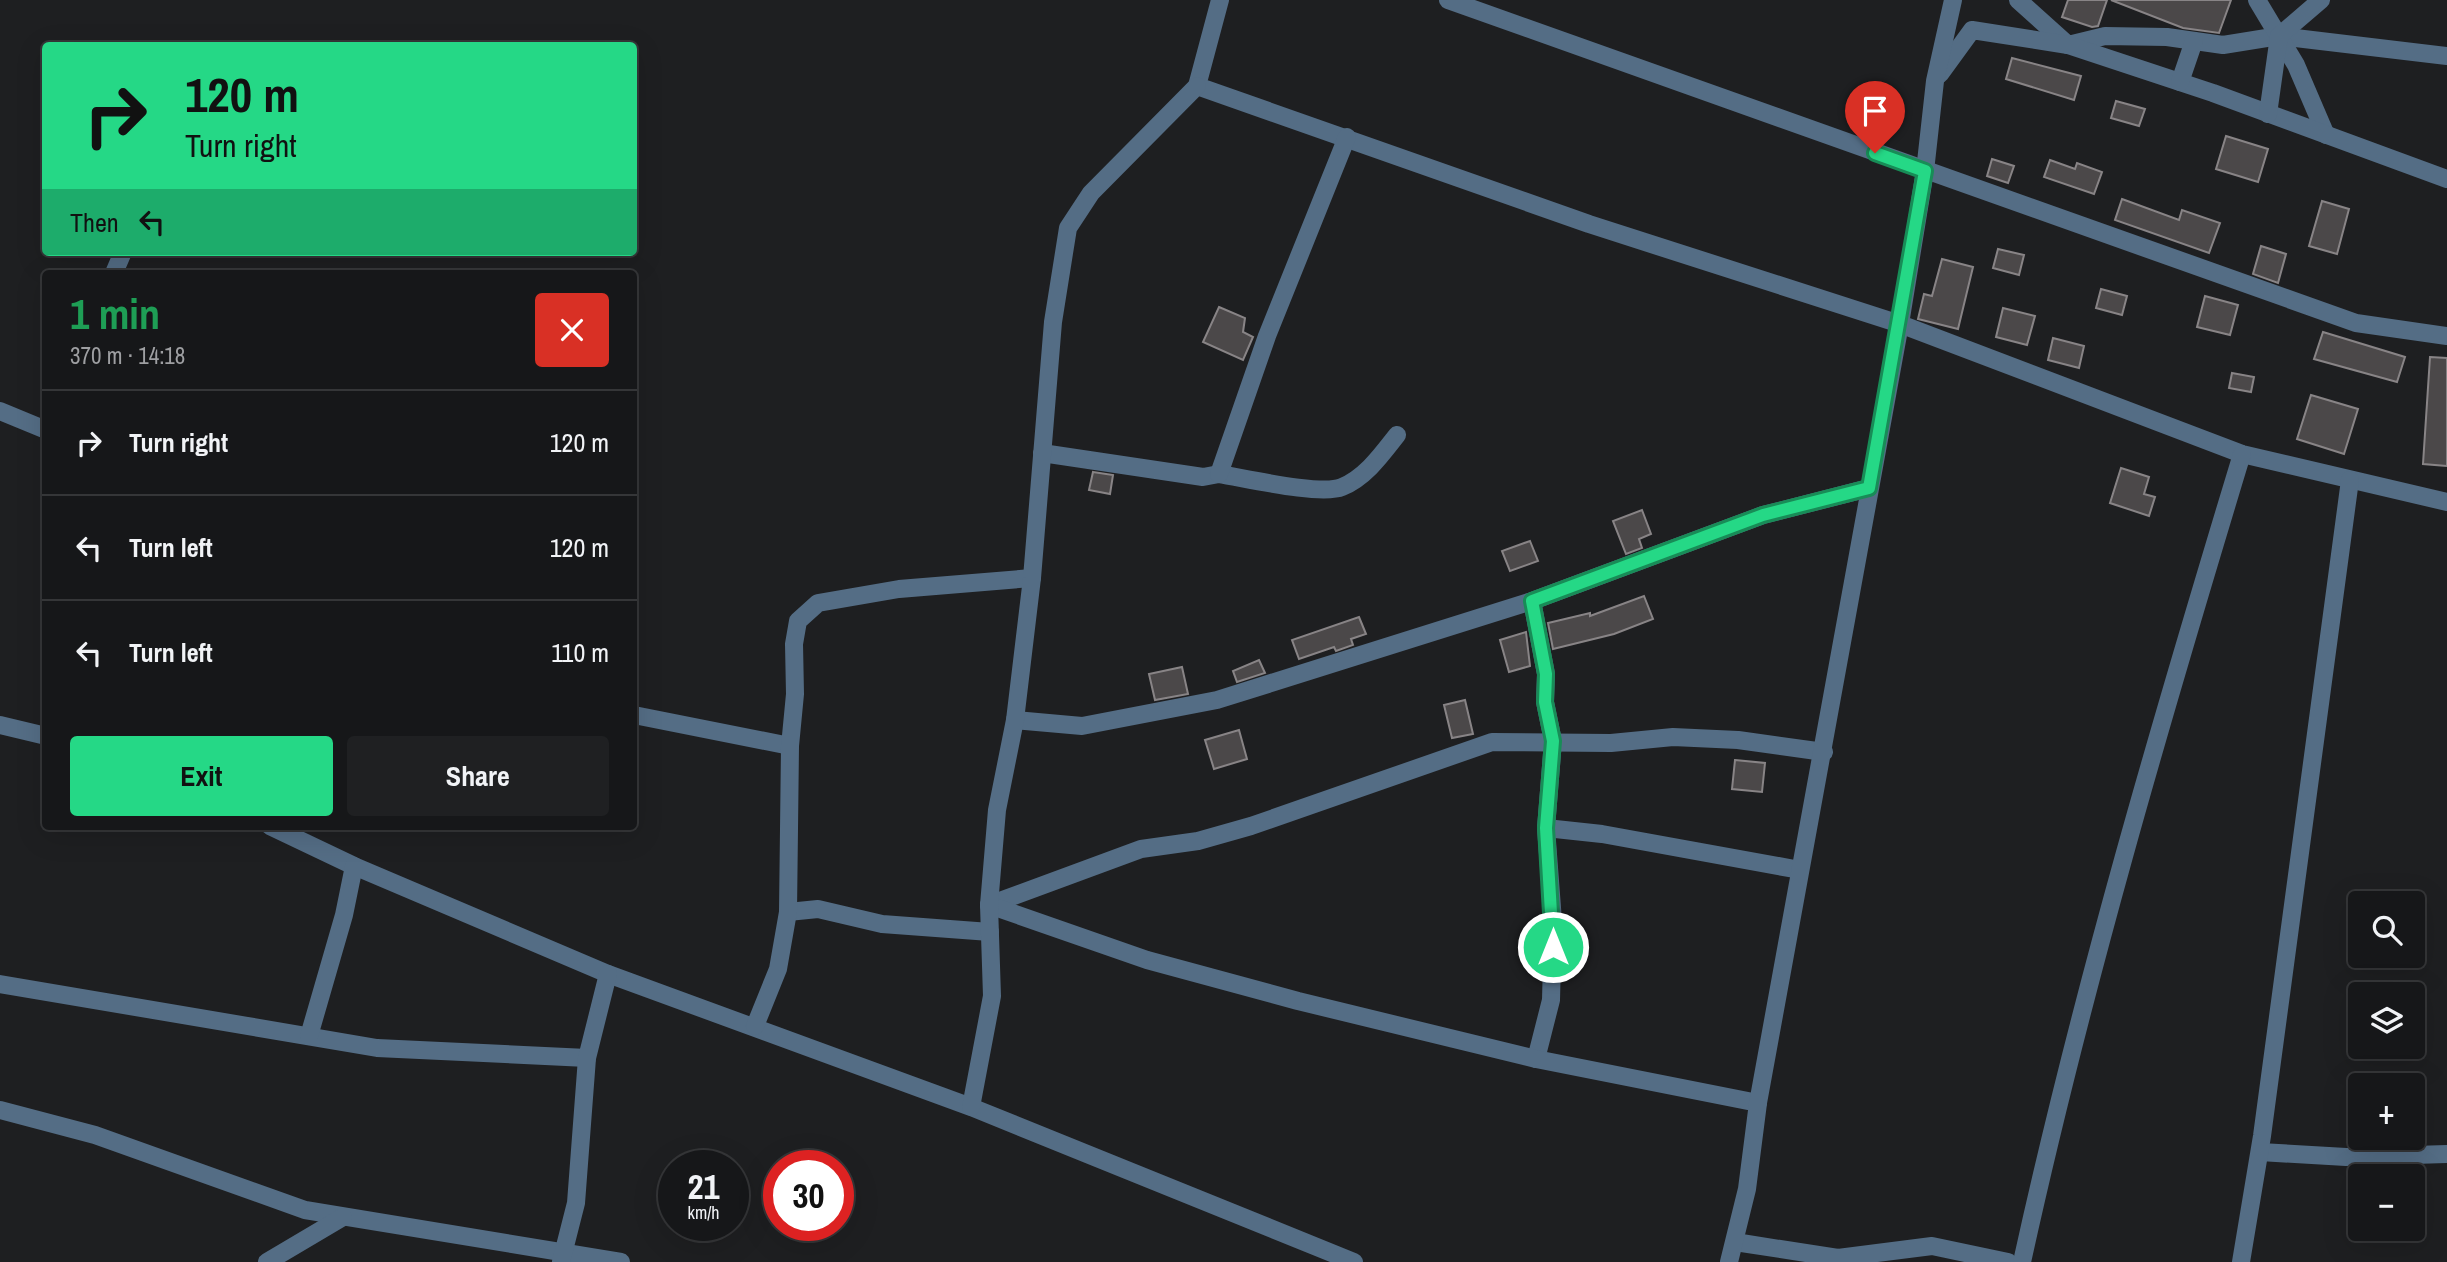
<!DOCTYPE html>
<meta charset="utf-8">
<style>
body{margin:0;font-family:"Archivo Narrow",sans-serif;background:#1f2022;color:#f1f3f6;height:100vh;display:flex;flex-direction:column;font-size:26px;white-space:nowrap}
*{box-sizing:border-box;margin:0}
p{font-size:23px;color:#9e9fa2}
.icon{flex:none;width:38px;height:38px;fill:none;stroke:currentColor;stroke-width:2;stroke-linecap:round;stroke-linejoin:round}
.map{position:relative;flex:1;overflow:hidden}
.side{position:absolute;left:42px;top:270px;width:595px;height:560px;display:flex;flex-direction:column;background:#161719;border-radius:7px;box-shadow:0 7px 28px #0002,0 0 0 2px #353638}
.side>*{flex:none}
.guide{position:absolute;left:42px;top:42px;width:595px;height:214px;border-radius:7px;box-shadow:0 7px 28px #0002,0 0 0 2px #353638;background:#25d886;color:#111;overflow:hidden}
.controls{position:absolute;left:2348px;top:891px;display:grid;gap:14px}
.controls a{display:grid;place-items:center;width:77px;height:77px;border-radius:7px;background:#161719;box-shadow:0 7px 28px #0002,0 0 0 2px #353638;font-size:35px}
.speed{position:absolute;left:658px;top:1150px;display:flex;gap:14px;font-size:35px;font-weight:700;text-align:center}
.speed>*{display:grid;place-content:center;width:91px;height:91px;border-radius:50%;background:#161719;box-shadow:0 7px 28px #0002,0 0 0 2px #353638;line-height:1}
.speed small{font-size:18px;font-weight:400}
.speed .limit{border:10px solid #d22;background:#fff;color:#111}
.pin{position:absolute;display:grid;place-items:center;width:60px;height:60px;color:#fff;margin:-72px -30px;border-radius:50% 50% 50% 0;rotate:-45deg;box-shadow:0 0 7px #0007}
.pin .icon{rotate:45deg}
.me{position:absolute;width:77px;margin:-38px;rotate:0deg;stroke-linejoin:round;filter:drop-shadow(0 0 5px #0008)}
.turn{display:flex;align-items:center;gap:24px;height:147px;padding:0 28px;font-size:32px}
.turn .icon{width:91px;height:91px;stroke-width:2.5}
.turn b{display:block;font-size:49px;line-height:60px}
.then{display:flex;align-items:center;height:66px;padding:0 28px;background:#0003;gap:14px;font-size:26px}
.round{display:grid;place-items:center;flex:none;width:74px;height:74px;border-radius:7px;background:#1f2022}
.overview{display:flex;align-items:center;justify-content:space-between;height:119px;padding:0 28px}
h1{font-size:42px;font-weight:700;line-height:52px;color:#1e9e55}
.primary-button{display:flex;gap:14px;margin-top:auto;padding:14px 28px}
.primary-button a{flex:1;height:80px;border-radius:7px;background:#25d886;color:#111;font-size:28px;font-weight:700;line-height:80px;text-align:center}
.primary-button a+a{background:#1f2022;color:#f1f3f6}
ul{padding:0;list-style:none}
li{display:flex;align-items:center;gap:21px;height:105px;padding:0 28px;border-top:2px solid #353638}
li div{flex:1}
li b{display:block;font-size:26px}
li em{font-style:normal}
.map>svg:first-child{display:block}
</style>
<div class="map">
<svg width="2447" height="1262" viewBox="0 0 2447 1262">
<rect width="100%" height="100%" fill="#1e1f21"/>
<g fill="#4b4849" stroke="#888486" stroke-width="2">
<path d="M2068 0H2107L2098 26 2092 27 2062 17Z"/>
<path d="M2111 0H2231L2219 33 2183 28Z"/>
<path d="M2012 58 2081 76 2074 100 2006 79Z"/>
<path d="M2116 101 2145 109 2139 126 2111 118Z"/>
<path d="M2226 136 2268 149 2258 182 2216 169Z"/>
<path d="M1992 159 2014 166 2008 183 1987 176Z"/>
<path d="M2050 160 2075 169 2077 163 2102 172 2094 194 2044 177Z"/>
<path d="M2122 199 2179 220 2182 210 2220 223 2209 253 2115 220Z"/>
<path d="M2322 201 2349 209 2337 254 2309 246Z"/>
<path d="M2261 246 2286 254 2278 283 2253 274Z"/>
<path d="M1998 249 2024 255 2019 275 1993 268Z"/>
<path d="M1942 259 1973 267 1958 329 1918 319 1924 294 1932 296Z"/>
<path d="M2101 289 2127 296 2122 315 2096 308Z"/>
<path d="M2205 296 2238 305 2230 335 2197 327Z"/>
<path d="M1219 307 1245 318 1243 332 1253 337 1243 360 1203 342Z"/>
<path d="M2003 308 2035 316 2027 345 1996 337Z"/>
<path d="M2323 332 2405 357 2397 382 2314 359Z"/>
<path d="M2053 338 2084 346 2079 368 2048 360Z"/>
<path d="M2430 357 2447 358V466L2423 464Z"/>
<path d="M2232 373 2254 377 2251 392 2229 388Z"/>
<path d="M2311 395 2358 409 2344 454 2297 439Z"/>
<path d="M2121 468 2149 477 2144 494 2155 497 2149 516 2110 503Z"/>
<path d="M1093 472 1113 475 1110 494 1089 490Z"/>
<path d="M1642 510 1651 534 1639 539 1642 548 1626 554 1613 521Z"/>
<path d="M1530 541 1538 561 1510 571 1502 551Z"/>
<path d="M1644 596 1653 619 1614 634 1553 649 1548 623 1590 613V616Z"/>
<path d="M1359 617 1366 634 1351 639 1353 645 1336 651 1334 647 1299 659 1292 640Z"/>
<path d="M1526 632 1530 666 1509 672 1500 640Z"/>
<path d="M1259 660 1265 673 1237 682 1233 671Z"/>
<path d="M1182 667 1188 694 1155 700 1149 674Z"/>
<path d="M1465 700 1473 734 1452 738 1444 705Z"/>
<path d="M1239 730 1247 759 1214 769 1205 740Z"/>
<path d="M1735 760 1765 763 1762 792 1732 789Z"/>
</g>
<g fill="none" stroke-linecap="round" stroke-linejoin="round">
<g stroke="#546d85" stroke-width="18">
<path d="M1220 0 1197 86 1589 224 1900 324 2242 454 2447 502"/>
<path d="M1448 0 2356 323 2447 336"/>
<path d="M2018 0 2068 45 2105 36 2167 37 2223 45 2279 36 2447 56"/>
<path d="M2257 0 2296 65 2326 135"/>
<path d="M1940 74 1972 30 2068 45 2213 93 2447 179"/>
<path d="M2180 82 2194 41"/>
<path d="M2268 114 2279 36 2321 0"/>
<path d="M114 273 123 252"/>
<path d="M0 411 46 430"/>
<path d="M1042 453 1203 477 1219 474C1245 478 1321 496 1342 487 1366 477 1382 454 1397 435"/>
<path d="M1219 474 1267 336 1347 137"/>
<path d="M1532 601 1546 674 1545 702 1553 741 1546 828 1553 921 1551 1000 1536 1059"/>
<path d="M634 715 790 746"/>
<path d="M1015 720 1082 726 1217 700 1532 601 1763 515 1869 488"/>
<path d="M0 725 46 736"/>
<path d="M270 826 354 866 608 974 971 1107 1354 1262"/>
<path d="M1546 828 1602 834 1800 870"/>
<path d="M989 905 1141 849 1198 841 1251 826 1492 742 1611 743 1673 737 1738 740 1824 752"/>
<path d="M989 905 1147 960 1298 1001 1536 1059 1758 1103"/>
<path d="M788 912 818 909 882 924 990 932"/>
<path d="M0 984 377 1048 587 1058"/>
<path d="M755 1026 778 969 788 912 790 746 795 694 794 644 798 621 818 603 899 589 1032 578"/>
<path d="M309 1036 344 915 354 866"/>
<path d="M971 1107 992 996 989 905 997 810 1015 720 1032 578 1053 322 1068 228 1091 193 1197 86"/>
<path d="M0 1110 95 1135 305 1210 621 1262"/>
<path d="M2260 1152 2346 1157 2447 1154"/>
<path d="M1735 1242 1838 1258 1932 1246 2008 1262"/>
<path d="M267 1262 343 1217"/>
<path d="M561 1262 576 1203 587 1058 608 974"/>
<path d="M1729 1262 1747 1189 1758 1103 1900 324 1925 171 1935 81 1953 0"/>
<path d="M2022 1262C2082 989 2161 721 2242 454"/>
<path d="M2241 1262 2262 1136 2350 480"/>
</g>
</g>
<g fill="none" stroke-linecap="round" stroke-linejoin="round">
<g stroke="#188c57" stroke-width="18">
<path id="route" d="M1553 947 1546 828 1553 741 1545 702 1546 674 1532 601 1763 515 1869 488 1925 171 1875 153"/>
</g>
<use href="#route" stroke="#25d886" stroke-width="12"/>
</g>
</svg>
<div class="controls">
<a><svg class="icon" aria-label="search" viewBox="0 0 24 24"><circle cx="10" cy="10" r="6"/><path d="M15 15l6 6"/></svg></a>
<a><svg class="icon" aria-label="layers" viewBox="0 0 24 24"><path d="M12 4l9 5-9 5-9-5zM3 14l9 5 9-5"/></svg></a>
<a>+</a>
<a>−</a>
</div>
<div class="speed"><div>21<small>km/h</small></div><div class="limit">30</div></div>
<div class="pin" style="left:1875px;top:153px;background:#d93025"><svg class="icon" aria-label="arrive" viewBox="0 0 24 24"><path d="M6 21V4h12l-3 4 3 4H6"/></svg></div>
<svg class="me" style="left:1553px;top:947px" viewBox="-20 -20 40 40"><circle r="17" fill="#25d886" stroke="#fff" stroke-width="3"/><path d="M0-11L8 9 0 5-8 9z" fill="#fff"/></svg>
<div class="guide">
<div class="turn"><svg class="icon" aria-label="right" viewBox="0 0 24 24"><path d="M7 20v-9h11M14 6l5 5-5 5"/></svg><div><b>120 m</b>Turn right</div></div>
<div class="then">Then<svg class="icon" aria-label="left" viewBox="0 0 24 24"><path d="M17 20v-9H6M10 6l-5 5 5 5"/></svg></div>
</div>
<section class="side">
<div class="overview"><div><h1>1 min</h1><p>370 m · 14:18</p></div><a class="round" style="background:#d93025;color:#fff"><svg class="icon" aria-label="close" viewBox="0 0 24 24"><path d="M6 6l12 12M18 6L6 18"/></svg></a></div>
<ul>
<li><svg class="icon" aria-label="right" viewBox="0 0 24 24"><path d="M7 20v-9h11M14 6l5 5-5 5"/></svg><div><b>Turn right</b></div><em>120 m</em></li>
<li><svg class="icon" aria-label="left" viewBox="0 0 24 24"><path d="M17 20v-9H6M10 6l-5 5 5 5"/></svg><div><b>Turn left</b></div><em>120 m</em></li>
<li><svg class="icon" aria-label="left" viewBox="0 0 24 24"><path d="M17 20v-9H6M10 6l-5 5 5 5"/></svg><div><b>Turn left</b></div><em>110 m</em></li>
</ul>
<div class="primary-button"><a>Exit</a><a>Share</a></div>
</section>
</div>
